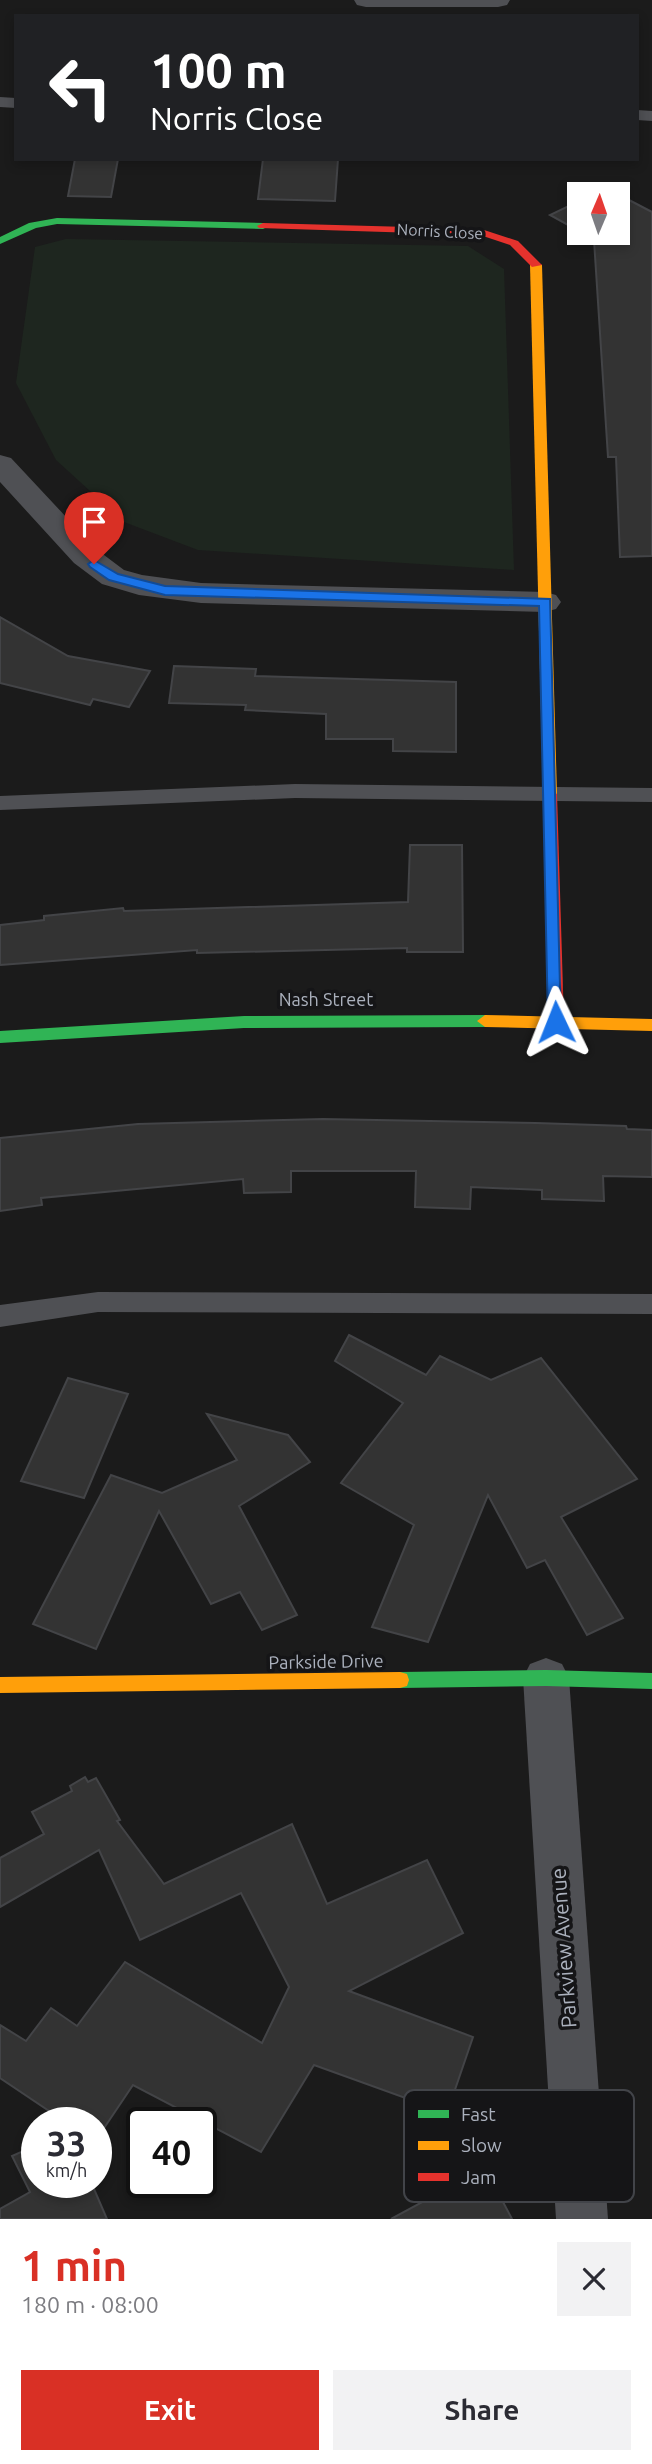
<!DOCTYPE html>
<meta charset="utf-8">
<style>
body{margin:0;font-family:Ubuntu,sans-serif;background:#f2f2f3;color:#2b2b33;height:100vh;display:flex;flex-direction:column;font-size:26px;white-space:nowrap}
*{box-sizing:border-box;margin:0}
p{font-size:23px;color:#7c7c81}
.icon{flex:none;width:38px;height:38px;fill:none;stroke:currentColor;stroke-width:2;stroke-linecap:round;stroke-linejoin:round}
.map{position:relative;height:2219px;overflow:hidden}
.drawer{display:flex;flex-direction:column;background:#fff;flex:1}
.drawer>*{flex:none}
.guide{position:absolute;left:14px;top:14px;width:625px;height:147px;border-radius:0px;box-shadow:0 4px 10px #0003;background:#202124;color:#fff;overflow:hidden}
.needle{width:46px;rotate:2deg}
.fabs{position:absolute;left:567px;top:182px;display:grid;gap:14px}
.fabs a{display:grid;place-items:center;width:63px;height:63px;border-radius:0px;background:#fff;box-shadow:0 4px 10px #0003;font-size:35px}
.speed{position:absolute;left:21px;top:2107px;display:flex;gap:14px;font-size:35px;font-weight:700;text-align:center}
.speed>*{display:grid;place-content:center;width:91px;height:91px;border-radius:50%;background:#fff;box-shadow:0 4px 10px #0003;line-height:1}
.speed small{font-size:18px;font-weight:400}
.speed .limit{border:4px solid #111;border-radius:10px;background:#fff;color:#111}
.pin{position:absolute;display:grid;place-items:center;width:60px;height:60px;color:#fff;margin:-72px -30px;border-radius:50% 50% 50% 0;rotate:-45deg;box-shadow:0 0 7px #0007}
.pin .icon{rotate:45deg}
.me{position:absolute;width:77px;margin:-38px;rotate:358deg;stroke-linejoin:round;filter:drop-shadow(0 0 5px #0008)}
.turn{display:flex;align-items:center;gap:24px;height:147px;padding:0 21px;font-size:32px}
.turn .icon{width:91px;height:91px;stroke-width:2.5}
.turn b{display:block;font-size:49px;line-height:60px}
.round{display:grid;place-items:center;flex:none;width:74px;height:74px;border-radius:0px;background:#f2f2f3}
.overview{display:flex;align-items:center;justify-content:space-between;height:119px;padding:0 21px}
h1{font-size:42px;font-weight:700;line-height:52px;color:#d93025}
.cta{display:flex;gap:14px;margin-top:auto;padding:14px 21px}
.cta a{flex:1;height:80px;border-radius:0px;background:#d93025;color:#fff;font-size:28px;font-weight:700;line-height:80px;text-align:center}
.cta a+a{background:#f2f2f3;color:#2b2b33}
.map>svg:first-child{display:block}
</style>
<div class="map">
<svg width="652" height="2219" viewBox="0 0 652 2219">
<rect width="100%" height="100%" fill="#1b1b1b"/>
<path fill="#1e261f" d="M66 239 468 246 504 269 514 570 198 550 124 522 56 460 16 383 35 247Z"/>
<g fill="#333" stroke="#434447" stroke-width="2">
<path d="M75 159H118L111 197 68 196Z"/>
<path d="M263 159H338L335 201 258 199Z"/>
<path d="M606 188 652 212V556L620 557 616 457H608L594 240 582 233H618V194H593Z"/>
<path d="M579 201V231L550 215Z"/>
<path d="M0 617 68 656 150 671 129 707 93 699 90 705 0 683Z"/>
<path d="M174 666 256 669 255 676 456 682V752L393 751V739H326V714L245 710 246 705 169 703Z"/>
<path d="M410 845H462L463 952H407V948L197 953V950L0 965V925L44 920V916L123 908 124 911 408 902Z"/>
<path d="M323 1119 536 1123 626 1126 627 1129 652 1130V1177L603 1176 604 1201 542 1199V1190L471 1187 470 1209 415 1207 416 1171H291V1192L244 1193 243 1179 41 1198 42 1205 0 1211V1138L138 1124Z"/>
<path d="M349 1335 426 1375 440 1356 491 1380 541 1358 637 1479 561 1517 623 1618 587 1635 545 1560 527 1568 488 1495 428 1642 372 1627 414 1525 341 1483 403 1403 335 1361Z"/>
<path d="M68 1378 128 1394 84 1498 21 1481Z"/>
<path d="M207 1414 288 1435 310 1462 239 1506 297 1615 262 1630 240 1592 211 1604 159 1511 96 1649 33 1624 111 1475 162 1493 237 1460Z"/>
<path d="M85 1777 88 1782 96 1778 120 1820 117 1821 164 1884 292 1824 327 1904 427 1860 463 1933 349 1991 473 2037 447 2113 314 2065 261 2152 133 2085 96 2140V2123H67L0 2078V2025L26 2041 51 2008 77 2026 125 1962 262 2043 289 1987 241 1893 140 1940 99 1850 0 1907V1858L44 1834 32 1812 72 1791 70 1786Z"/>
<path d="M37 2145V2182H91L107 2219H0V2209L30 2192 12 2156Z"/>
<path d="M485 2168 512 2219H391Z"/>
</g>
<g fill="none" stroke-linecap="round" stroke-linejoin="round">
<g fill="#4f5054" fill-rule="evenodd">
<path d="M0 97 16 98V108L0 107Z"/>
<path d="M637 110 652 111V121L637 120Z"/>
<path d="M295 784 652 788V802L295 798 0 810V796Z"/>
<path d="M98 1292 652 1294V1314L98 1312 0 1327V1305Z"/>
</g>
<g fill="#4f5054" fill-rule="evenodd">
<path d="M354 0H510L507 5 498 7H366L357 5Z"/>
<path d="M0 455 11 458 96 549 124 570 142 575 201 583 545 592 556 595 561 602 556 609 545 612 201 603 139 595 102 584 74 563 0 482Z"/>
<path d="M546 1658 562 1664 569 1678 608 2219H556L523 1678 530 1664Z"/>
</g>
<g fill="#30b455" fill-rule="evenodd">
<path d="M57 218 263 223 269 226 263 229 57 224 36 228 0 244V237L29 223Z"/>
<path d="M485 1015 493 1021 485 1027 244 1028 0 1043V1031L244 1016Z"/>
<path d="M546 1670 652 1673V1689L546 1686 400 1688 393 1686 391 1680 393 1674 400 1672Z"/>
</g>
<g fill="#ff9f0a" fill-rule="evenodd">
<path d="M536 262 542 265 557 794 550 799 543 794 530 265Z"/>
<path d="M485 1015 652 1019V1031L485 1027 477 1021Z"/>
<path d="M400 1672 407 1674 409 1680 407 1686 400 1688 0 1693V1677Z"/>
</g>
<g fill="#e5322d" fill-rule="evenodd">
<path d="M263 223 481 229 518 241 542 265 532 267 510 245 480 235 259 228 257 226Z"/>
<path d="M550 789 557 794 564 1022 556 1028 548 1022 543 794Z"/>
</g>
</g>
<path fill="#1a73e8" stroke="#114b97" stroke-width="2" d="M94 560 118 574 165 586 550 599 561 1026H551L548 1022 539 606 165 595 109 580 90 567 88 564Z"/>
<g text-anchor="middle" stroke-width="7" stroke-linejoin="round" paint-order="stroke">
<g font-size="16" fill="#abb1bd" stroke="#151517">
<text transform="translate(440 231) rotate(3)" y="6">Norris Close</text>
</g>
<g font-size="18" fill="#abb1bd" stroke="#151517">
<text x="326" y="1006">Nash Street</text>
<text transform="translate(326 1662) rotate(-1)" y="6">Parkside Drive</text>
</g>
<g font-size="21" fill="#abb1bd" stroke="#151517">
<text transform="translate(564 1948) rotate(-94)" y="7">Parkview Avenue</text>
</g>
</g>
<rect x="404" y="2090" width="230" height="112" rx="10" fill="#151517" stroke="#424449" stroke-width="2"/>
<rect x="418" y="2110" width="31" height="8" fill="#30b455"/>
<rect x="418" y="2141" width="31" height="9" fill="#ff9f0a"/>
<rect x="418" y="2173" width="31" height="8" fill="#e5322d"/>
<g font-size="19" fill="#abb1bd">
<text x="461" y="2121">Fast</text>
<text x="461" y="2152">Slow</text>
<text x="461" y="2184">Jam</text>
</g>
</svg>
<div class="fabs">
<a><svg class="needle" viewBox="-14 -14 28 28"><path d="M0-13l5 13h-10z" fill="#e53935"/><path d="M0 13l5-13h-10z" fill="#7c7c81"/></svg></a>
</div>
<div class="speed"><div>33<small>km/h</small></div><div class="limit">40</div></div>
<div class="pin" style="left:94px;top:564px;background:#d93025"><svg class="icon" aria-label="arrive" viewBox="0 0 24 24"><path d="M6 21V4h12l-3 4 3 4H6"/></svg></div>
<svg class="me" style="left:556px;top:1022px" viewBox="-20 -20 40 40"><path d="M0-17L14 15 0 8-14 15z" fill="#1a73e8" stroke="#fff" stroke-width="4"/></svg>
<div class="guide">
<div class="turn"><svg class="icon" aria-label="left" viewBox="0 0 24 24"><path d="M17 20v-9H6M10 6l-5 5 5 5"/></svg><div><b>100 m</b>Norris Close</div></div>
</div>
</div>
<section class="drawer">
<div class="overview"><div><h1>1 min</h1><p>180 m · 08:00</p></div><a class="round"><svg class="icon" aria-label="close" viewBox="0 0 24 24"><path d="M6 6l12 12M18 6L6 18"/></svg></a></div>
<div class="cta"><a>Exit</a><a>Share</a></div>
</section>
